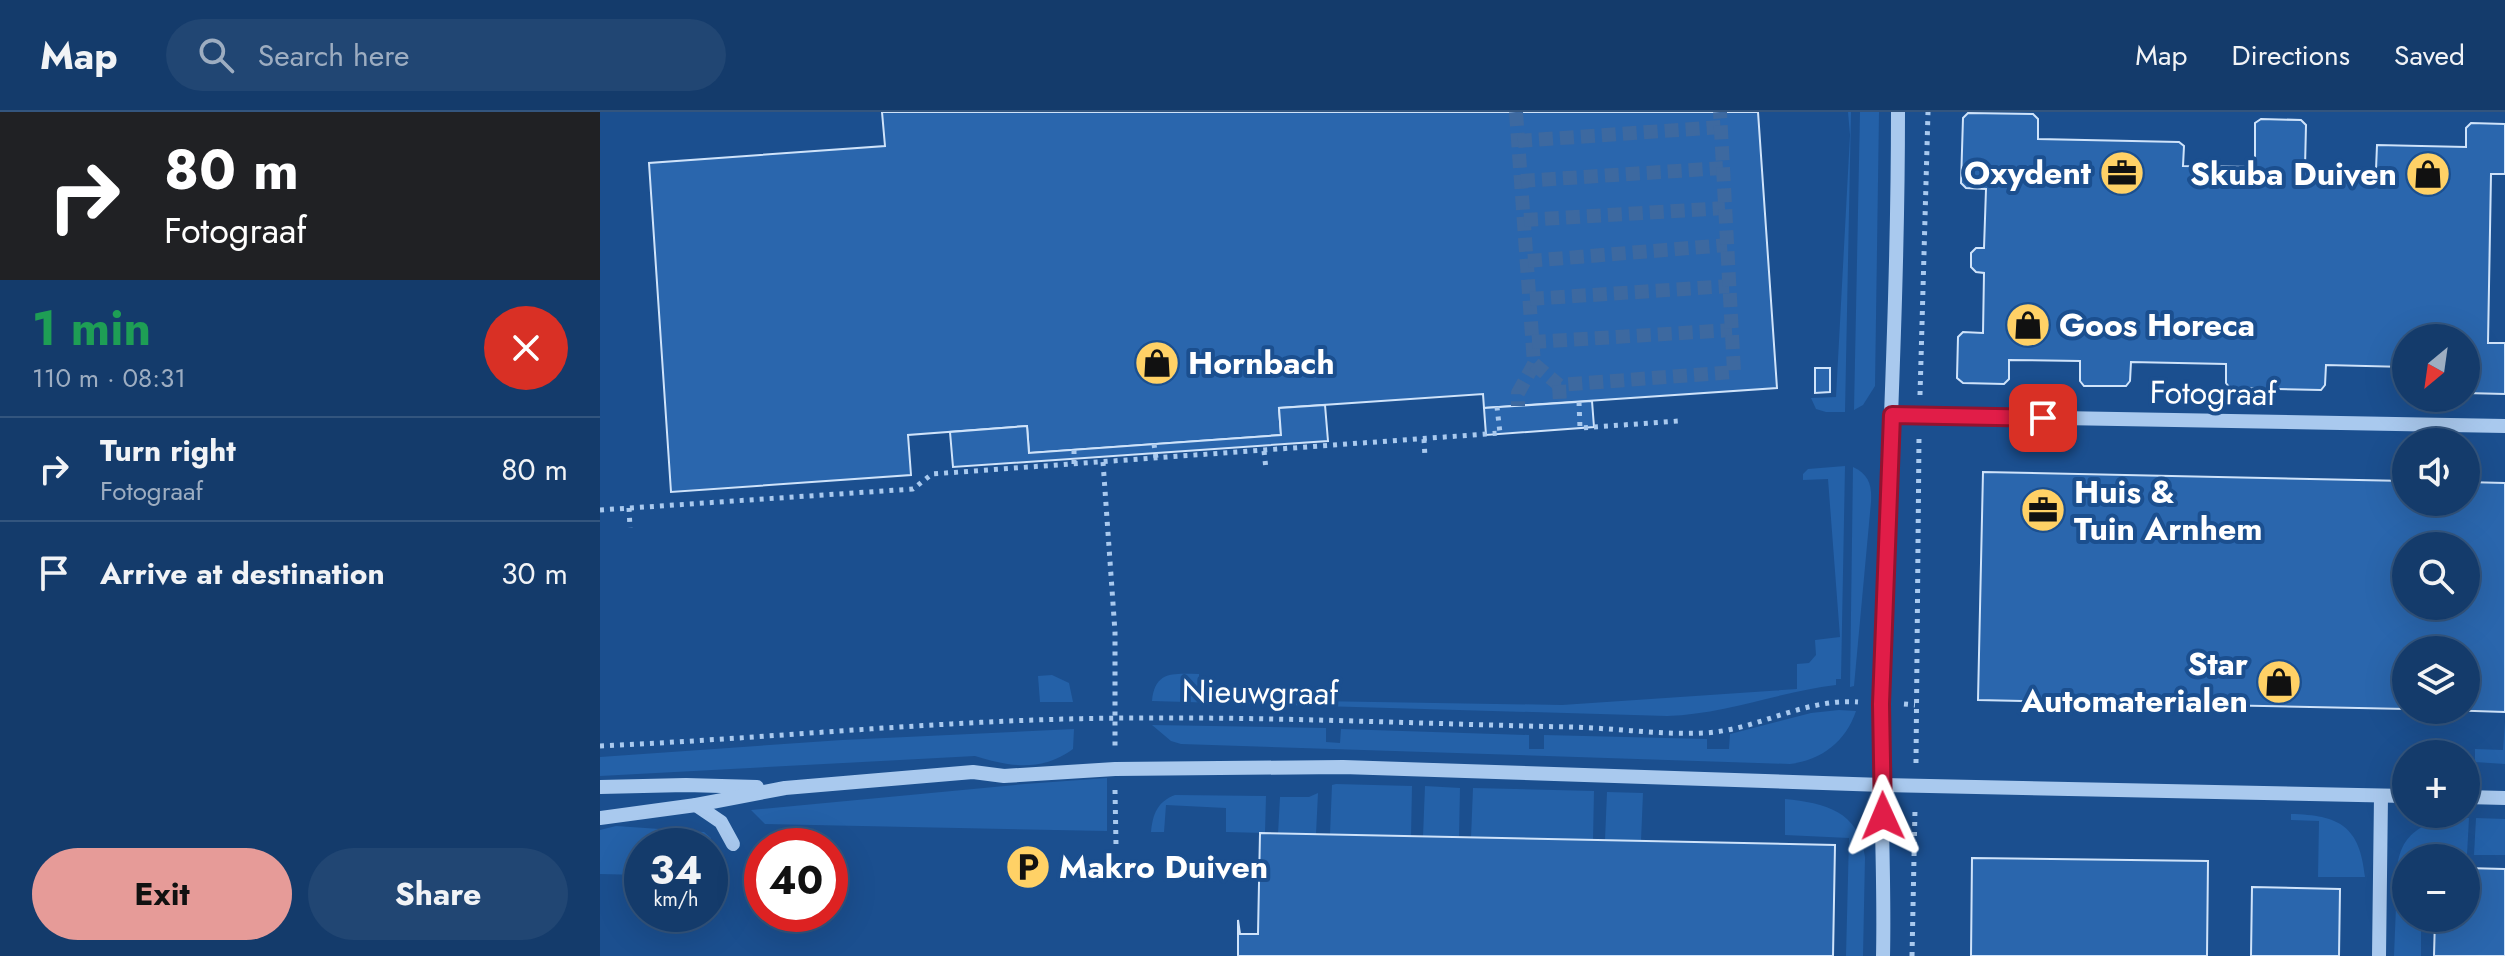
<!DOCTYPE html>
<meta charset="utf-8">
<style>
body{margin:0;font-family:Jost,sans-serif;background:#214673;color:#f1f3f6;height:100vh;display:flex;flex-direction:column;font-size:30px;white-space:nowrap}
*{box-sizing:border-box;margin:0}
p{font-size:26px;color:#9dadc1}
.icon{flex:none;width:44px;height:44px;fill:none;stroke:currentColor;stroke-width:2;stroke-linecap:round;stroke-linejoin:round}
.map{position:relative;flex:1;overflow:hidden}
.details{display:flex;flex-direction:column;background:#143b6b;width:600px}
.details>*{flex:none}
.banner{background:#202124;color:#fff;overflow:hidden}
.needle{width:52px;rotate:209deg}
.tools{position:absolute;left:1792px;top:212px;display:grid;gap:16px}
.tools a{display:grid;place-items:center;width:88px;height:88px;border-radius:50%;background:#143b6b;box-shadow:0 8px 32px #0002,0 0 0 2px #33557e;font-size:40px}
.speed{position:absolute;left:24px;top:716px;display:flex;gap:16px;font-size:40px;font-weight:700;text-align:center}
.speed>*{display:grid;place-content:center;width:104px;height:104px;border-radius:50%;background:#143b6b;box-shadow:0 8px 32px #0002,0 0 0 2px #33557e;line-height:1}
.speed small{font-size:20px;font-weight:400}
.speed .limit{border:12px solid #d22;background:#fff;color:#111}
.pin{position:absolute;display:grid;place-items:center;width:68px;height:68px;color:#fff;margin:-34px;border-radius:16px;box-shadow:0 4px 12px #0006}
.me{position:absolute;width:88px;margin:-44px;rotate:359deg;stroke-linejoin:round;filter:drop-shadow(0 0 6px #0008)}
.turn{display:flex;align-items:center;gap:28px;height:168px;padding:0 32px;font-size:36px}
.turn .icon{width:104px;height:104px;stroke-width:2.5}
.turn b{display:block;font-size:56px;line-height:68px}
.round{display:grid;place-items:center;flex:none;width:84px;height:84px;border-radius:42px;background:#214673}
.headline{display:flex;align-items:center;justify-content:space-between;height:136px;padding:0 32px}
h1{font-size:48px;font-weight:700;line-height:60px;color:#1e9e55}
.cta{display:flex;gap:16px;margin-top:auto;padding:16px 32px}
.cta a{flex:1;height:92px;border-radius:48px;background:#e69b98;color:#111;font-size:32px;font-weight:700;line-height:92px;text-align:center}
.cta a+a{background:#214673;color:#f1f3f6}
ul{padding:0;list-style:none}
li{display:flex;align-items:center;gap:24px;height:104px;padding:0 32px;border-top:2px solid #33557e}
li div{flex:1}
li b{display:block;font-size:30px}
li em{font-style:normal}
header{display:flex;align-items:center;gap:48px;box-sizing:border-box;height:112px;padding:0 40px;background:#143b6b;border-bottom:2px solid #33557e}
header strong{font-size:38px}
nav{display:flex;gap:44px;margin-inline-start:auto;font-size:28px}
.search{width:560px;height:72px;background:#214673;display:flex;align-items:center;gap:20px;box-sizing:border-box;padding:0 28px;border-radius:44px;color:#9dadc1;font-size:30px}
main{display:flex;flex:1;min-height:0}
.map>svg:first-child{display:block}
</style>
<header>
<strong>Map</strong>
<div class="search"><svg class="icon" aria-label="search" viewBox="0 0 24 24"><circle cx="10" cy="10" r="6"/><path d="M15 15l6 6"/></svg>Search here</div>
<nav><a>Map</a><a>Directions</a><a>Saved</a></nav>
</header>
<main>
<section class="details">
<div class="banner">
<div class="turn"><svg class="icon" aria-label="right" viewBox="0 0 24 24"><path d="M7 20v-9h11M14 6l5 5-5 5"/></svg><div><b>80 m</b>Fotograaf</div></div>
</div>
<div class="headline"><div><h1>1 min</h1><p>110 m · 08:31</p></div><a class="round" style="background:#d93025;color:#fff"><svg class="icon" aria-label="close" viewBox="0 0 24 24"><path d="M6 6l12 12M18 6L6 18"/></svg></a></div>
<ul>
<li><svg class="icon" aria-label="right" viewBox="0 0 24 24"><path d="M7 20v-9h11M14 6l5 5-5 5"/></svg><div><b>Turn right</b><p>Fotograaf</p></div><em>80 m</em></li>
<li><svg class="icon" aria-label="arrive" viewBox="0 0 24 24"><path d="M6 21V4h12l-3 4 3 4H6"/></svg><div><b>Arrive at destination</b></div><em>30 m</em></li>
</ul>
<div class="cta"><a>Exit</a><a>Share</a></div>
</section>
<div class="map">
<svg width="1905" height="844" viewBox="0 0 1905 844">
<rect width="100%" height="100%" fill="#1b4f8f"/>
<g fill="#2461a8">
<path d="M1248 0H1251L1245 300H1226L1216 297 1211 286 1236 285 1250 23Z"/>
<path d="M1260 0H1279L1275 274 1263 293 1254 298Z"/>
<path d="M1245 354 1241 567H1236V573C1179 580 1125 602 1067 604L552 589C555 558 574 562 599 562V587L962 593 1197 577V552L1209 551 1216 543 1215 528 1240 525 1228 367 1203 368V362L1208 357Z"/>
<path d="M1253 355C1269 362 1272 374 1271 390L1254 574 1250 575Z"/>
<path d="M452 563 469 571 473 590H440L438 564Z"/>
<path d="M1239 598 1256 599C1246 629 1222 648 1190 652L581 632 571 629 552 613 726 616V630L740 631 741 617 929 623V637H944V623L1107 627V637H1129L1130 622 1211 601Z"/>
<path d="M1905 609V652L1875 650V637L1903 638Z"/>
<path d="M474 617 473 637C442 660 410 655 375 644L0 664V645L242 628Z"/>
<path d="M507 666V719L165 712 151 698 425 672Z"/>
<path d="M736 672 812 674 811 725 730 722 732 673Z"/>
<path d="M825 674 860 676 859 725H823Z"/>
<path d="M873 676 994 679 993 728 871 726Z"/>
<path d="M1007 680 1043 681 1041 729 1005 728Z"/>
<path d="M718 681 716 722H678L680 685H709Z"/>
<path d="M575 683 666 684 665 721 626 720V696L566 693 564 720H551C553 702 557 690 575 683Z"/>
<path d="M1185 687C1225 691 1259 699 1265 745L1263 844H1246L1249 726 1185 723Z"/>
<path d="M1691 702C1739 703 1760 714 1765 765H1718L1719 709 1691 708Z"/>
<path d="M1846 705 1869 706 1867 743H1857L1837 731 1824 734 1814 746H1806V788L1795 787C1797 742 1797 720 1846 705Z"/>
<path d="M1876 706 1905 707V743H1874Z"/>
<path d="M16 714 104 720 111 726 110 753V734H42V763L0 762V718Z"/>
<path d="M1796 794 1806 795V806H1821V844H1794Z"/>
</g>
<g fill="#2a66ad" stroke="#cfe3fa" stroke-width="2" fill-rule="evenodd">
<path d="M282 0H1158L1177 276 884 296 883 282 679 296 681 323 429 341 427 314 308 323 311 363 71 380 49 51 285 34Z"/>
<path d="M1368 1 1433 2 1438 7V27L1579 30 1584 34 1583 54 1655 55V11L1661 7 1701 8 1706 13 1705 56 1776 58 1777 33 1866 35V16L1871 11 1905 12V62H1891L1888 231H1905V282L1866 281V226H1806V255L1726 253 1725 273 1721 278 1630 276 1626 271V252L1531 250 1530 269 1526 274H1484L1480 269V249L1409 248V267L1404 272 1363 271 1357 266 1358 225 1363 220 1383 221 1384 161 1376 160 1371 155V141L1376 136H1384L1386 77 1366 76 1361 71 1363 6Z"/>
<path d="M1215 256H1230V280L1215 281Z"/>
<path d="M992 289 994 315 886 323 884 296Z"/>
<path d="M725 293 728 329 353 355 350 320 427 314 429 341 681 323 679 296Z"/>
<path d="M1383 360 1806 369V390H1866V370L1905 371V600L1844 598H1866V538H1806V597L1378 588ZM1806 434H1866V494H1806Z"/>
<path d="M660 721 1235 733 1233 844H638V808L640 822H658Z"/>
<path d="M1372 746 1608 749 1607 844H1371Z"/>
<path d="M1866 756 1905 757V844H1834L1835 806H1866Z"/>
<path d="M1652 775 1740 777 1739 844H1651Z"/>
</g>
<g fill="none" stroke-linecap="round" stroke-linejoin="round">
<g stroke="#3d69a0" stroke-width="14" stroke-dasharray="14 7" stroke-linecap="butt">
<path d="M916 0 934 252 918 281V294"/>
<path d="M918 29 1121 15"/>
<path d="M921 69 1123 56"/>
<path d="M924 108 1125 96"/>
<path d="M928 149 1127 133"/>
<path d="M930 187 1129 174"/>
<path d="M932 230 1132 218"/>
<path d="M934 252 959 273 1134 260 1120 0"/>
<path d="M959 273 960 291"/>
</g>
<g stroke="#a9c9ee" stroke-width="5" stroke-dasharray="4 6" stroke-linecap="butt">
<path d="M1320 283 1328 0"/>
<path d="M979 290 980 316 1079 309"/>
<path d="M824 327 825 346"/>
<path d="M554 332 556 346"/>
<path d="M474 338V352"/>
<path d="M664 339 666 357"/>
<path d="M503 350 515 520V636"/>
<path d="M29 396 30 416"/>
<path d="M0 398 313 377 332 362 900 321 897 295"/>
<path d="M1304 592 1315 593"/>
<path d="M0 634C179 626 359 606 539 606 682 605 826 612 970 615 1014 616 1059 623 1103 621 1156 619 1203 586 1258 590"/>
<path d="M1316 651 1319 325"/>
<path d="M515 678 516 733"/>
<path d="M1312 844 1315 697"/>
</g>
<g stroke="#a9c9ee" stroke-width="14">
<path d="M1292 303 1905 314"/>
<path d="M0 675 86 673 157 675"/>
<path d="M1866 685 1905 686"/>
<path d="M96 693 121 710 133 732"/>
<path d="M0 706 96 693 185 676 373 660 404 664 515 657 743 655 1283 673 1806 684"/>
<path d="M1283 844C1285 759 1279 674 1281 589 1286 393 1298 197 1298 0"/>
<path d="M1779 844 1781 684"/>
</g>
</g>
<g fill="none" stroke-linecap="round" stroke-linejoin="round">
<g stroke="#92132f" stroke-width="20">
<path id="route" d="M1283 704 1281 592 1292 303 1443 306"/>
</g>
<use href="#route" stroke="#e11d48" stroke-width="14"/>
</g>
<defs>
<g id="office-disc" transform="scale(2.3)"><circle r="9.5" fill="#ffd166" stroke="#1b4f8f"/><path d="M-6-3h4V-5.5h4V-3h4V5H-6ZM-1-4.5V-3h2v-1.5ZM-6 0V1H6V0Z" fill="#111"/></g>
<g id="shop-disc" transform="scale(2.3)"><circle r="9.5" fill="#ffd166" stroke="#1b4f8f"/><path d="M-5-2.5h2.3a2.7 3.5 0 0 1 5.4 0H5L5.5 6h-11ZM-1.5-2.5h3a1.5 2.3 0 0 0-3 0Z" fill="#111"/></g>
<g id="parking-disc" transform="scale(2.3)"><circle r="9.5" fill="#ffd166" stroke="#1b4f8f"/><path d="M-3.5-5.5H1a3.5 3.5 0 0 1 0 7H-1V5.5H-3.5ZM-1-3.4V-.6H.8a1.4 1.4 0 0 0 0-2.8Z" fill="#111"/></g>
</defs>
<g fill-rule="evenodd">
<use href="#office-disc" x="1522" y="61"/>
<use href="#shop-disc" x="1828" y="62"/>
<use href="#shop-disc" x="1428" y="213"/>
<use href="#shop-disc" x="557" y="251"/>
<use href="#office-disc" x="1443" y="398"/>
<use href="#shop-disc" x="1679" y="570"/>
<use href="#parking-disc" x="428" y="755"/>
</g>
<g text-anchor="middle" stroke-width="8" stroke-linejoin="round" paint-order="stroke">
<g font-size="32" font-weight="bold" fill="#fff" stroke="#1b4f8f" text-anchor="start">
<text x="1491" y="72" text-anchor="end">Oxydent</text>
<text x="1797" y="73" text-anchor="end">Skuba Duiven</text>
<text x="1459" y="224">Goos Horeca</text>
<text x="588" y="262">Hornbach</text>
<text x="1474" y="391">Huis &amp;<tspan x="1474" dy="37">Tuin Arnhem</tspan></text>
<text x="1648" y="563" text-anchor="end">Star<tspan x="1648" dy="37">Automaterialen</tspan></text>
<text x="459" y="766">Makro Duiven</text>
</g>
<g font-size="32" fill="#fff" stroke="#1b4f8f">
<text transform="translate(1613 281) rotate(1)" y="11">Fotograaf</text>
<text transform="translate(660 580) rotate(1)" y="11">Nieuwgraaf</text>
</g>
</g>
</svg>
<div class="tools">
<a><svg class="needle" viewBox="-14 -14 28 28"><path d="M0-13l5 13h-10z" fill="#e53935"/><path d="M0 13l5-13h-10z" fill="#9dadc1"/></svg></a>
<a><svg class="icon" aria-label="sound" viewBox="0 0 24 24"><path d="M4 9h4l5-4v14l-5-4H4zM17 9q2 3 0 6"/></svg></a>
<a><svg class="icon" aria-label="search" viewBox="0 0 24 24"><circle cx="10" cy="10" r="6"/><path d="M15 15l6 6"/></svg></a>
<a><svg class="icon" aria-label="layers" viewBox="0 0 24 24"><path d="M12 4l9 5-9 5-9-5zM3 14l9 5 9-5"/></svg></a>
<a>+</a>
<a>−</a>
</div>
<div class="speed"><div>34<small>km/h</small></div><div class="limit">40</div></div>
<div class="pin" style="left:1443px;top:306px;background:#d93025"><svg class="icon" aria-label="arrive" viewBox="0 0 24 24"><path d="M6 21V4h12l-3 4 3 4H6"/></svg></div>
<svg class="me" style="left:1283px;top:704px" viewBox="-20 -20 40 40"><path d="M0-17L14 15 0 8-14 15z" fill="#e11d48" stroke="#fff" stroke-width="4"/></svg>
</div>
</main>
